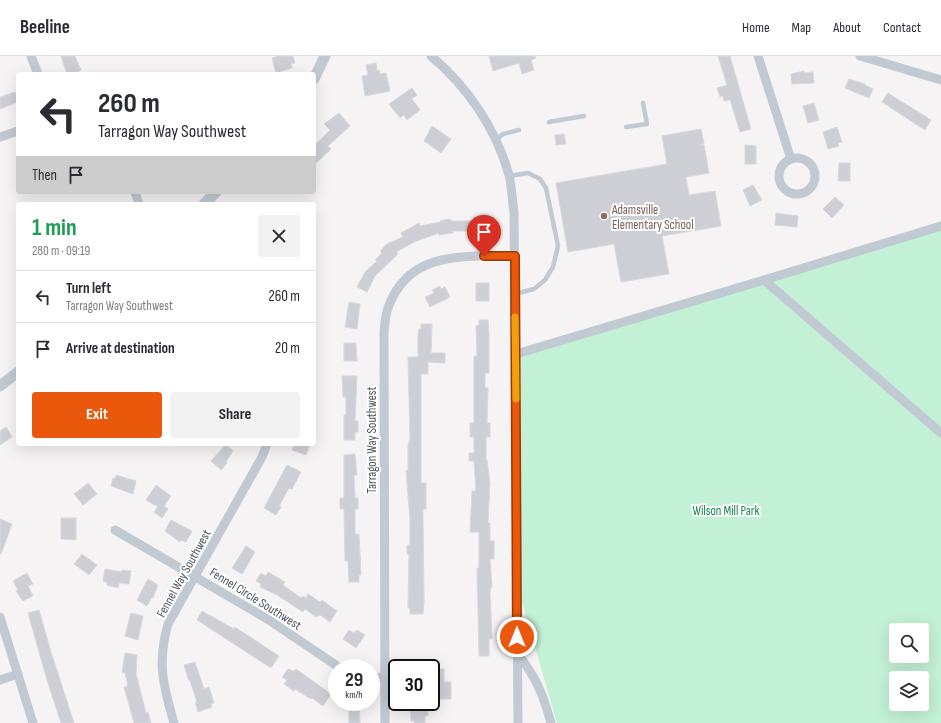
<!DOCTYPE html>
<meta charset="utf-8">
<style>
body{margin:0;font-family:"Sofia Sans Condensed",sans-serif;background:#f2f2f3;color:#2b2b33;height:100vh;display:flex;flex-direction:column;font-size:15px;white-space:nowrap}
*{box-sizing:border-box;margin:0}
p{font-size:13px;color:#7c7c81}
.icon{flex:none;width:22px;height:22px;fill:none;stroke:currentColor;stroke-width:2;stroke-linecap:round;stroke-linejoin:round}
.map{position:relative;flex:1;overflow:hidden}
.panel{position:absolute;left:16px;top:146px;width:300px;height:244px;display:flex;flex-direction:column;background:#fff;border-radius:4px;box-shadow:0 4px 16px #0002}
.panel>*{flex:none}
.guide{position:absolute;left:16px;top:16px;width:300px;height:122px;border-radius:4px;box-shadow:0 4px 16px #0002;background:#fff;color:#2b2b33;overflow:hidden}
.fabs{position:absolute;left:889px;top:567px;display:grid;gap:8px}
.fabs a{display:grid;place-items:center;width:40px;height:40px;border-radius:4px;background:#fff;box-shadow:0 4px 16px #0002;font-size:20px}
.speed{position:absolute;left:328px;top:603px;display:flex;gap:8px;font-size:20px;font-weight:700;text-align:center}
.speed>*{display:grid;place-content:center;width:52px;height:52px;border-radius:50%;background:#fff;box-shadow:0 4px 16px #0002;line-height:1}
.speed small{font-size:10px;font-weight:400}
.speed .limit{border:2px solid #111;border-radius:6px;background:#fff;color:#111}
.pin{position:absolute;display:grid;place-items:center;width:34px;height:34px;color:#fff;margin:-41px -17px;border-radius:50% 50% 50% 0;rotate:-45deg;box-shadow:0 0 4px #0007}
.pin .icon{rotate:45deg}
.me{position:absolute;width:44px;margin:-22px;rotate:0deg;stroke-linejoin:round;filter:drop-shadow(0 0 3px #0008)}
.turn{display:flex;align-items:center;gap:14px;height:84px;padding:0 16px;font-size:18px}
.turn .icon{width:52px;height:52px;stroke-width:2.5}
.turn b{display:block;font-size:28px;line-height:34px}
.then{display:flex;align-items:center;height:38px;padding:0 16px;background:#0003;gap:8px;font-size:15px}
.round{display:grid;place-items:center;flex:none;width:42px;height:42px;border-radius:4px;background:#f2f2f3}
.headline{display:flex;align-items:center;justify-content:space-between;height:68px;padding:0 16px}
h1{font-size:24px;font-weight:700;line-height:30px;color:#1e9e55}
.cta{display:flex;gap:8px;margin-top:auto;padding:8px 16px}
.cta a{flex:1;height:46px;border-radius:4px;background:#ea580c;color:#fff;font-size:16px;font-weight:700;line-height:46px;text-align:center}
.cta a+a{background:#f2f2f3;color:#2b2b33}
ul{padding:0;list-style:none}
li{display:flex;align-items:center;gap:12px;height:52px;padding:0 16px;border-top:1px solid #e1e1e2}
li div{flex:1}
li b{display:block;font-size:15px}
li em{font-style:normal}
header{display:flex;align-items:center;gap:24px;box-sizing:border-box;height:56px;padding:0 20px;background:#fff;border-bottom:1px solid #e1e1e2}
header strong{font-size:19px}
nav{display:flex;gap:22px;margin-inline-start:auto;font-size:14px}
.map>svg:first-child{display:block}
</style>
<header>
<strong>Beeline</strong>
<nav><a>Home</a><a>Map</a><a>About</a><a>Contact</a></nav>
</header>
<div class="map">
<svg width="941" height="667" viewBox="0 0 941 667">
<rect width="100%" height="100%" fill="#f5f3f3"/>
<path fill="#c3f1d5" fill-rule="evenodd" d="M941 165V667H557L518 532 515 294 786 216ZM896 574H922V600H896ZM896 622H922V648H896Z"/>
<g fill="#cdcfd5" stroke="#d7d9de">
<path d="M61 0H75L81 14 73 18H67Z"/>
<path d="M278 0H293L295 7 291 8 292 12 276 17 272 2Z"/>
<path d="M489 0H535L536 2 531 4 534 14 522 18 519 7 493 15Z"/>
<path d="M718 0H730L751 73 740 76 730 44 724 45 723 40 720 41 717 32 727 29Z"/>
<path d="M376 7 377 15 379 14 380 18 386 17 390 35 365 40 362 20 368 19 366 9Z"/>
<path d="M804 15V17L813 16 814 27 792 28 791 18Z"/>
<path d="M849 23 865 28V29L873 33 869 42 845 32Z"/>
<path d="M412 32 417 39 412 43 420 54 407 64 404 59 400 62 389 48Z"/>
<path d="M15 36 18 46 0 53V41Z"/>
<path d="M888 37 931 64 925 74 882 46Z"/>
<path d="M814 47 819 64 808 67 803 50Z"/>
<path d="M339 57 350 70 328 90 331 93 314 109V90L330 74 324 68Z"/>
<path d="M432 70 451 83 441 97 424 85Z"/>
<path d="M837 71 842 86 838 87 839 90 828 93 823 76Z"/>
<path d="M701 73 704 88 699 89H704L709 117 686 121 689 139 715 135 721 170 662 180 669 218 621 226 614 188 568 196 556 127 667 108 662 80Z"/>
<path d="M564 78 566 88 556 89 555 79Z"/>
<path d="M745 89 756 90V108H745Z"/>
<path d="M839 107H850V125H838Z"/>
<path d="M753 129 762 144 750 150 743 134Z"/>
<path d="M835 141 844 149 832 162 823 153Z"/>
<path d="M776 157 798 160 797 171 775 169Z"/>
<path d="M450 163 451 165H479V163H489V177H469V175H452L453 177 439 179V177L414 186 396 196 398 198 375 220 367 236 357 231 365 216 377 205 375 204 382 197 380 195 387 188 403 181 401 177 419 167 420 170 441 166 440 165Z"/>
<rect x="476" y="227" width="13" height="18"/>
<path d="M440 230 441 233 445 231 450 241 430 251 425 241 434 237 432 234Z"/>
<path d="M349 246 360 248 357 273 345 271Z"/>
<path d="M479 264H488L489 278V317H485V332H488L487 367H490V381H486V404H487L490 427 488 467H490V485H494V503H490L492 531H491L490 537 492 583H489V600H479L477 512H479V476H470L472 435H476L474 405H469V397H474V381H470V367H474V300H477L476 270 479 269Z"/>
<path d="M421 268H432L431 297H445V307L428 306V318H421V427H426V453H423V464L424 546 423 558H410V552H408L409 498H407V489H410V464L406 414H408V390L410 382 408 301H418V278L419 273H421Z"/>
<path d="M344 287H356L357 305H344Z"/>
<path d="M342 320H357L355 365H358V376H355V384H344V359H346V341H343Z"/>
<path d="M6 371 12 381 0 389V375Z"/>
<path d="M226 388 233 395 226 406 227 407 221 414 211 405Z"/>
<path d="M294 388H310L306 399 292 394Z"/>
<path d="M355 398 357 419H354L355 442H358V453H355V478H359L361 519H359V526H349L348 505H345L344 453H340V442H344V399Z"/>
<path d="M287 409 301 416 292 433 289 432 279 450 281 451 276 459 264 452Z"/>
<path d="M116 419 136 425 133 438 111 430 113 422H116Z"/>
<path d="M88 427 97 438 83 449 74 438Z"/>
<path d="M156 429 171 440 164 450 168 453 162 462 154 456 158 451 146 444Z"/>
<path d="M61 462H76V484L61 483Z"/>
<path d="M0 463 12 468 1 498 0 497Z"/>
<path d="M171 464 192 475 186 486 181 484 180 486 165 475Z"/>
<path d="M246 490 255 496 242 518 232 512Z"/>
<path d="M82 498 97 509 89 519 74 508Z"/>
<path d="M105 513 122 516V514L131 515 129 528 119 527 118 532 107 529V526L103 525Z"/>
<path d="M268 516 285 526 283 529 301 542 302 540 306 542 308 538 320 546 322 544 337 555 330 566 320 559 316 561 305 553 303 556 277 539 260 531 261 528 256 525 261 517 266 520Z"/>
<path d="M27 517 33 528 28 530 33 540 23 545 16 535 18 534 13 525Z"/>
<path d="M148 523 158 529 153 542 152 541 147 550 137 544Z"/>
<path d="M39 554 51 596 74 667H61L47 624 28 557Z"/>
<path d="M202 555 234 573 235 571 279 600 271 612 197 564Z"/>
<path d="M131 557 143 560 138 584 125 580Z"/>
<path d="M349 574 354 577 357 574 365 579 356 592 343 583Z"/>
<path d="M125 597 137 599 136 618 146 657 148 656 151 667H134L124 631 128 630 125 617 122 616Z"/>
<path d="M195 606 204 633 209 631 214 647 211 648 212 651 198 656 195 646H197L190 625 188 623 184 609Z"/>
<path d="M288 613 294 615 296 613 331 638 323 650 312 642 311 643 295 633 294 635 284 628 287 624 282 621Z"/>
<path d="M431 613H444V626H451V643H431Z"/>
<path d="M349 646H359L360 667H349Z"/>
<path d="M410 652H428V660H425V667H414V664L411 665Z"/>
</g>
<g fill="none" stroke-linecap="round" stroke-linejoin="round">
<g stroke="#c1cad2" stroke-width="4.5">
<path d="M549 66 584 60"/>
<path d="M626 71 647 68 643 47"/>
<path d="M496 84 503 78 519 74"/>
<path d="M509 120 528 117 540 123 546 132 558 190 553 211 545 224 534 233 515 238"/>
</g>
<g stroke="#c1cad2" stroke-width="9">
<path d="M31 0 38 18"/>
<path d="M431 0C468 31 496 73 509 119 512 131 512 144 514 156L518 667"/>
<path d="M758 0 791 103"/>
<path d="M860 0 941 24"/>
<path d="M0 81 18 75"/>
<circle cx="797" cy="120" r="18"/>
<path d="M135 136 139 148"/>
<path d="M941 170 764 224 941 377"/>
<path d="M516 298 764 224"/>
<path d="M115 474 269 564 340 612"/>
<path d="M0 561 33 667"/>
<path d="M517 597C536 621 543 638 551 667"/>
<path d="M371 621 385 622"/>
<path d="M0 624 18 618"/>
<path d="M174 667C163 629 157 607 168 568L262 401 267 388"/>
<path d="M385 667 384 276C385 269 385 260 388 252 408 194 465 200 515 200"/>
</g>
<g stroke="#c1cad2" stroke-width="11">
<path d="M314 23 325 0"/>
<path d="M204 148 216 136"/>
<path d="M0 330 18 316"/>
</g>
</g>
<g fill="none" stroke-linecap="round" stroke-linejoin="round">
<g stroke="#983908" stroke-width="10">
<path id="route" d="M484 200H515L517 581"/>
</g>
<use href="#route" stroke="#ea580c" stroke-width="7"/>
<path stroke="#f59e0b" stroke-width="7" d="M515 261 516 343"/>
</g>
<circle fill="#8d6e63" stroke="#fff" stroke-width="1.5" cx="604" cy="160" r="4"/>
<g text-anchor="middle" stroke-width="4" stroke-linejoin="round" paint-order="stroke">
<g font-size="13" fill="#785e54" stroke="#fff" text-anchor="start">
<text x="612" y="158">Adamsville<tspan x="612" dy="15">Elementary School</tspan></text>
</g>
<g font-size="13" fill="#4a5661" stroke="#fff">
<text transform="translate(371 384) rotate(-90)" y="5">Tarragon Way Southwest</text>
<text transform="translate(183 517) rotate(-61)" y="5">Fennel Way Southwest</text>
<text transform="translate(256 542) rotate(32)" y="5">Fennel Circle Southwest</text>
</g>
<g font-size="13" fill="#17864f" stroke="#fff">
<text x="726" y="459">Wilson Mill Park</text>
</g>
</g>
</svg>
<div class="fabs">
<a><svg class="icon" aria-label="search" viewBox="0 0 24 24"><circle cx="10" cy="10" r="6"/><path d="M15 15l6 6"/></svg></a>
<a><svg class="icon" aria-label="layers" viewBox="0 0 24 24"><path d="M12 4l9 5-9 5-9-5zM3 14l9 5 9-5"/></svg></a>
</div>
<div class="speed"><div>29<small>km/h</small></div><div class="limit">30</div></div>
<div class="pin" style="left:484px;top:200px;background:#d93025"><svg class="icon" aria-label="arrive" viewBox="0 0 24 24"><path d="M6 21V4h12l-3 4 3 4H6"/></svg></div>
<svg class="me" style="left:517px;top:581px" viewBox="-20 -20 40 40"><circle r="17" fill="#ea580c" stroke="#fff" stroke-width="3"/><path d="M0-11L8 9 0 5-8 9z" fill="#fff"/></svg>
<div class="guide">
<div class="turn"><svg class="icon" aria-label="left" viewBox="0 0 24 24"><path d="M17 20v-9H6M10 6l-5 5 5 5"/></svg><div><b>260 m</b>Tarragon Way Southwest</div></div>
<div class="then">Then<svg class="icon" aria-label="arrive" viewBox="0 0 24 24"><path d="M6 21V4h12l-3 4 3 4H6"/></svg></div>
</div>
<section class="panel">
<div class="headline"><div><h1>1 min</h1><p>280 m · 09:19</p></div><a class="round"><svg class="icon" aria-label="close" viewBox="0 0 24 24"><path d="M6 6l12 12M18 6L6 18"/></svg></a></div>
<ul>
<li><svg class="icon" aria-label="left" viewBox="0 0 24 24"><path d="M17 20v-9H6M10 6l-5 5 5 5"/></svg><div><b>Turn left</b><p>Tarragon Way Southwest</p></div><em>260 m</em></li>
<li><svg class="icon" aria-label="arrive" viewBox="0 0 24 24"><path d="M6 21V4h12l-3 4 3 4H6"/></svg><div><b>Arrive at destination</b></div><em>20 m</em></li>
</ul>
<div class="cta"><a>Exit</a><a>Share</a></div>
</section>
</div>
